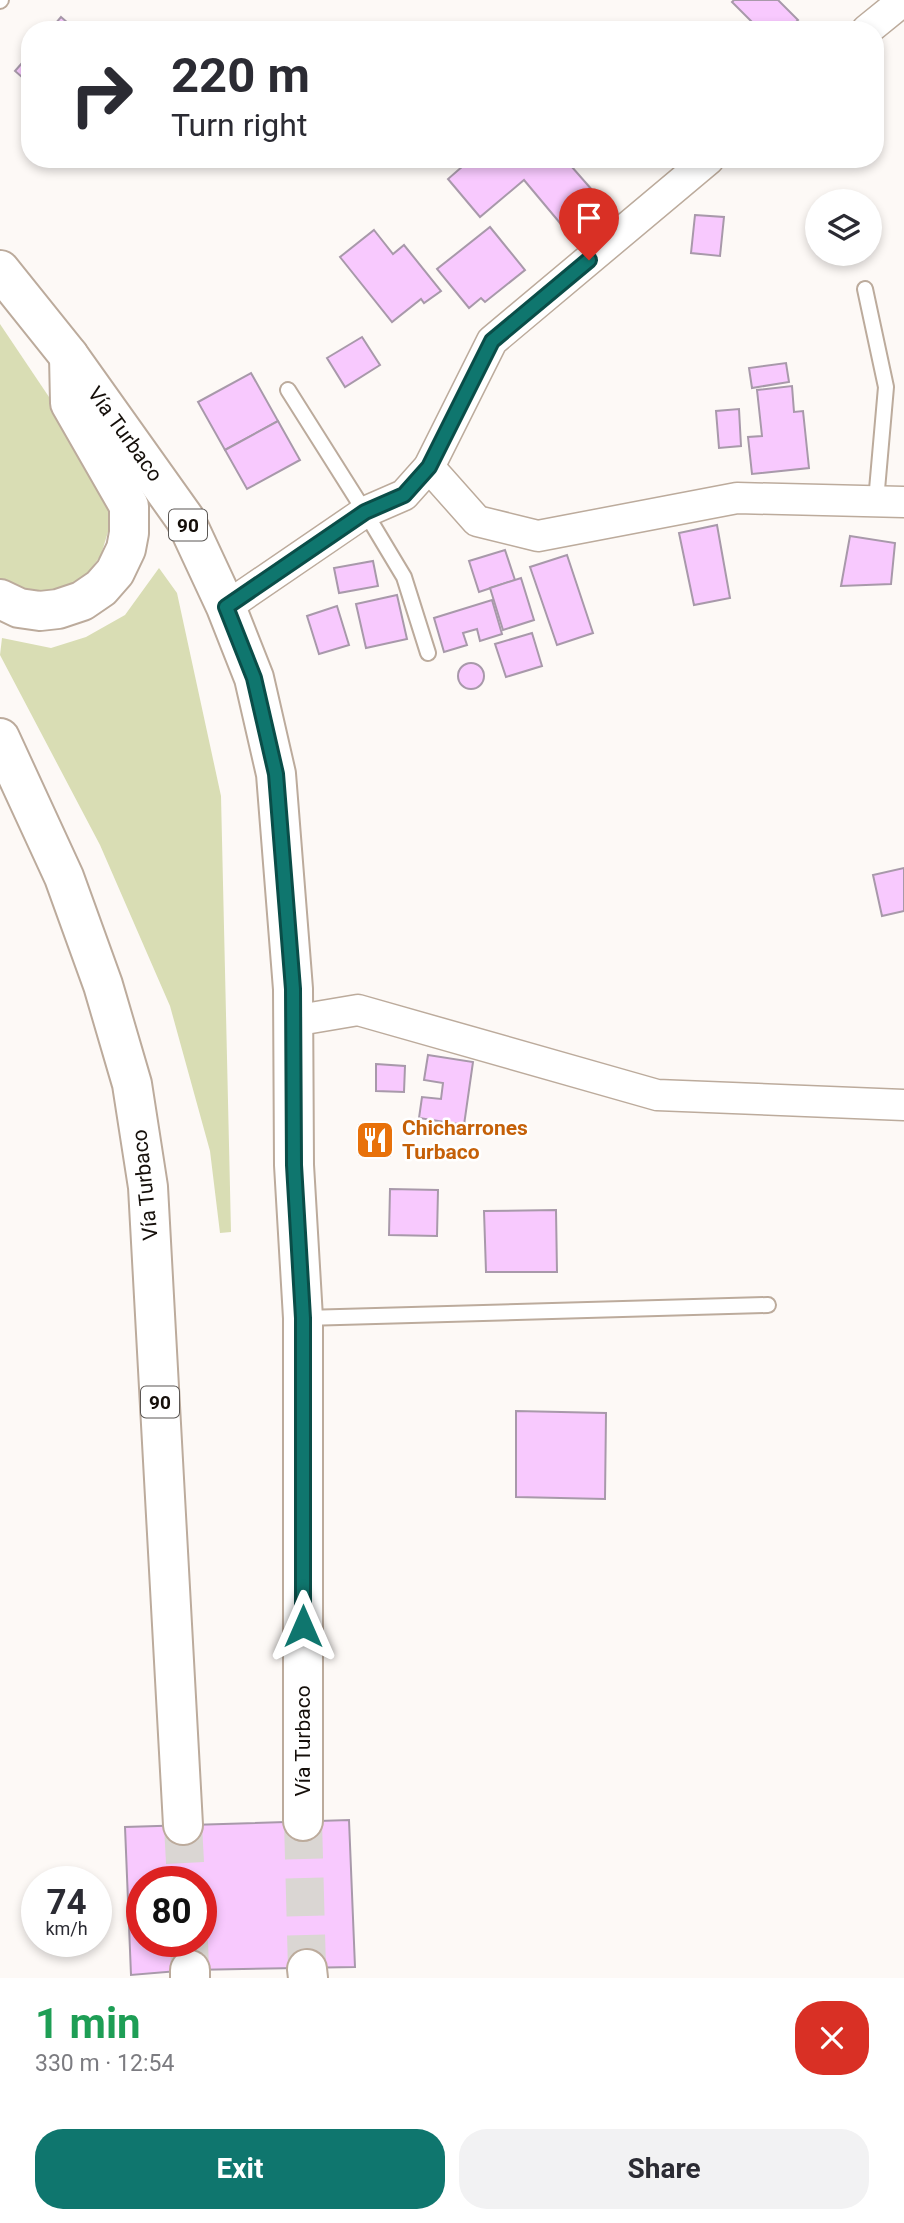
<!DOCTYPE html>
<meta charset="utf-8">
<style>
:root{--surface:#fff;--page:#f2f2f3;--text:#2b2b33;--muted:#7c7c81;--accent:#0f766e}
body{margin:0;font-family:Roboto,sans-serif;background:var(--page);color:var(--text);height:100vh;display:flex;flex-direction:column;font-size:26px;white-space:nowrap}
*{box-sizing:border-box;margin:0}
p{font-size:23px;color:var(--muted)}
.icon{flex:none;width:38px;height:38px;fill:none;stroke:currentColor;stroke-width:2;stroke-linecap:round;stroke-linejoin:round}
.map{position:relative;height:1978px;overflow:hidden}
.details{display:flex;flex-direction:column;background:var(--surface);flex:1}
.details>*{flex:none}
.hud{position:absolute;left:21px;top:21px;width:863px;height:147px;border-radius:28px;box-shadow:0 4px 10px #0003;background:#fff;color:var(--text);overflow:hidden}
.controls{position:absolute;left:805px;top:189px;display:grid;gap:14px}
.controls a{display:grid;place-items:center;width:77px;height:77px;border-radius:50%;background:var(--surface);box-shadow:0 4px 10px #0003;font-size:35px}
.speed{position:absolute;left:21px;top:1866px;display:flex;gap:14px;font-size:35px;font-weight:700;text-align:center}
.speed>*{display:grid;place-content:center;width:91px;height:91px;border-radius:50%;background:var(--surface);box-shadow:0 4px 10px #0003;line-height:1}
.speed small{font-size:18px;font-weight:400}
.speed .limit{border:10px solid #d22;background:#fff;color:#111}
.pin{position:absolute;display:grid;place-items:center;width:60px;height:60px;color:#fff;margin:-72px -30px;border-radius:50% 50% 50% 0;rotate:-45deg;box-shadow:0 0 7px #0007}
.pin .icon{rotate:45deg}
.me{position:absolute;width:77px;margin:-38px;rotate:0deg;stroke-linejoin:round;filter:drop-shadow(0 0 5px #0008)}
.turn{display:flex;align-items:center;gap:24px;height:147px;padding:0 35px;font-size:32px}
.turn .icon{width:91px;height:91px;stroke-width:2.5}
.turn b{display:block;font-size:49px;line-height:60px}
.round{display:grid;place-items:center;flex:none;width:74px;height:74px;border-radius:28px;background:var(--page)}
.summary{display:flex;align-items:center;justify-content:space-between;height:119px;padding:0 35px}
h1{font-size:42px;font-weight:700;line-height:52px;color:#1e9e55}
.button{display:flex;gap:14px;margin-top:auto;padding:14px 35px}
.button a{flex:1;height:80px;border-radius:28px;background:var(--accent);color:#fff;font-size:28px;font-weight:700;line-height:80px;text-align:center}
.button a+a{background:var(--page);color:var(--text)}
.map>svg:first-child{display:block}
</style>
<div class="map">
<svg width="904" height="1978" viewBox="0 0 904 1978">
<rect width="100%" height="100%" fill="#fdf9f6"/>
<g fill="#d9ddb4">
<path d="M0,324L98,470L114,512L101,555L82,581L50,595L6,583L0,578Z"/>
<path d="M159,568L177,593L221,796L231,1232L220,1233L210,1151L170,1006L100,845L0,655L2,638L51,648L86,637L125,615Z"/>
</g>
<g fill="#f8c9fe" stroke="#a899aa" stroke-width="2" fill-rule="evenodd">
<path d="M734,0H778L798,20L788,30H760L732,2Z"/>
<path d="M61,17L76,30H50Z"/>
<path d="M30,54V84L15,71Z"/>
<path d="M460,159H565L600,199L565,229L524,180L480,217L448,179L464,165Z"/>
<path d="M695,215L724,217L720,256L691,253Z"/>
<path d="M490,227L525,270L485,302L481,298L469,308L437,269Z"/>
<path d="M374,230L393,254L404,245L441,291L424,303L421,299L392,322L340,257Z"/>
<path d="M362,337L380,365L345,387L327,358Z"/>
<path d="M786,363L789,382L752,388L749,368Z"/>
<path d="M251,373L278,421L225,450L198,402Z"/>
<path d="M792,386L794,412L803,411L809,468L752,474L748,437L762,436L757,390Z"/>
<path d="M739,409L741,446L719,448L716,411Z"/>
<path d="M278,421L300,460L247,489L225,450Z"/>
<path d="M717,525L730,598L694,605L679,533Z"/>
<path d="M850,536L895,543L891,584L841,586Z"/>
<path d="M505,550L515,580L479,592L469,561Z"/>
<path d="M567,555L593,633L557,645L530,567Z"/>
<path d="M373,561L378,586L339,593L334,568Z"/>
<path d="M521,578L534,620L503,630L490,588Z"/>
<path d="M397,595L407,639L366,648L356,604Z"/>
<path d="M492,600L502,634L480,641L477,629L463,633L467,645L444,652L434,618Z"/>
<path d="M337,606L349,645L319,654L307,616Z"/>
<path d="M532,633L542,666L506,677L495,644Z"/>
<circle cx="471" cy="676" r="13"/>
<path d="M904,868V911L882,916L873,875Z"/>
<path d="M428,1055L473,1062L464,1125L419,1118L422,1097L441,1099L443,1083L424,1080Z"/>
<path d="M376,1064L405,1066L404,1092L376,1091Z"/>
<path d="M359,1125L390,1126V1156L359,1155Z"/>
<path d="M390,1189L438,1190L437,1236L389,1235Z"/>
<path d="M556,1210L557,1272H486L484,1211Z"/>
<path d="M516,1411L606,1413L605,1499L516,1497Z"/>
<path d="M349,1820L355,1967L190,1970L131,1975L125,1827ZM142,1881H201V1941H142Z"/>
</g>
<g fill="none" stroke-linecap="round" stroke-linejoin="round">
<g stroke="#dad6d3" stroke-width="38" stroke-dasharray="38 19" stroke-linecap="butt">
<path d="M303,1821L307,1969"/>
<path d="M183,1825L186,1881"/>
<path d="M189,1941L190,1970"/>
</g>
<defs>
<g id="service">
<path d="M0,1L1,0"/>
<path d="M865,289L886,387L876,501"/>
<path d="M288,390L365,512L404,577L428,653"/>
<path d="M304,1318L768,1305"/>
</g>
<g id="minor">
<path d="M867,30L904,0"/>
<path d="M429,467L477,521L538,536L737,498L904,502"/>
<path d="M226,607L365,512L404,495L429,467L492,341L709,159"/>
<path d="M293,1021L358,1010L657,1095L904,1105"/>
</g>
<g id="trunk">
<path d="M0,270L69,356L185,519L226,607L254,678L276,774L293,989L294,1165L303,1318V1821"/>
<path d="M0,599L19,608L40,611L58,609L82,601L101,588L115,572L126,549L129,533V506L70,403L69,356"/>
<path d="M0,738L64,877L103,985L132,1084L148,1187L183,1825"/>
<path d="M307,1969L308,1978"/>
<path d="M190,1970V1978"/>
</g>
</defs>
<use href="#service" stroke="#bcab9c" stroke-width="18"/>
<use href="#minor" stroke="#bcab9c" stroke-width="33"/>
<use href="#trunk" stroke="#bcab9c" stroke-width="42"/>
<use href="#service" stroke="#fff" stroke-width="14"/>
<use href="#minor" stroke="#fff" stroke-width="30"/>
<use href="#trunk" stroke="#fff" stroke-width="38"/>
</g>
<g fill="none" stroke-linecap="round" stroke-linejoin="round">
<defs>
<path id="route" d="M303,1626V1318L294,1165L293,989L276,774L254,678L226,607L365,512L404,495L429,467L492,341L589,260"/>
</defs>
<use href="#route" stroke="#0a4d48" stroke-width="18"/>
<use href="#route" stroke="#0f766e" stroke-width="12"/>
</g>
<defs>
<symbol id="restaurant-square" viewBox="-11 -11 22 22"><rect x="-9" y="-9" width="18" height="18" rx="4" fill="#e8710a" stroke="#fff"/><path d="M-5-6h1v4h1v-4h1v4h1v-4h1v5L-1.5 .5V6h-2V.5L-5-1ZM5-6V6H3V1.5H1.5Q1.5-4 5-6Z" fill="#fff"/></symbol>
</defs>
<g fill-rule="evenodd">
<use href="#restaurant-square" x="353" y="1118" width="44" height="44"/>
</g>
<g text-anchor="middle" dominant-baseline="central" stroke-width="5" stroke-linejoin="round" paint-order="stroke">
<g fill="#fff" stroke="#5b5754" stroke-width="2">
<rect x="169" y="509.5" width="38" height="31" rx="5"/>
<rect x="141" y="1386.5" width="38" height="31" rx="5"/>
</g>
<g font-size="19" font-weight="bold" fill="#150f0a">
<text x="188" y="525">90</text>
<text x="160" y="1402">90</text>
</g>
<g font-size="21" fill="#150f0a" stroke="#fff">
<text transform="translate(125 434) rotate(54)">Vía Turbaco</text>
<text transform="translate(145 1185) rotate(-96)">Vía Turbaco</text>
<text transform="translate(303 1741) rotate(-90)">Vía Turbaco</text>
</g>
<g font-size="21" font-weight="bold" fill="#c56008" stroke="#fff" text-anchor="start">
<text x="402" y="1128">Chicharrones<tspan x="402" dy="24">Turbaco</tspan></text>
</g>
</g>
</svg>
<div class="controls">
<a><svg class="icon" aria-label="layers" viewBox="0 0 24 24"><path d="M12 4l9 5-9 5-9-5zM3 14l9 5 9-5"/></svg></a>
</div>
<div class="speed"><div>74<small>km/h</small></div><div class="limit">80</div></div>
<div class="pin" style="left:589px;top:260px;background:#d93025"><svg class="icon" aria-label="arrive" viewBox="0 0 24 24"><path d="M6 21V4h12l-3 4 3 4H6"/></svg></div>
<svg class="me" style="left:303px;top:1626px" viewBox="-20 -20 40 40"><path d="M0-17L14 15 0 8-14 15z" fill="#0f766e" stroke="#fff" stroke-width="4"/></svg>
<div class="hud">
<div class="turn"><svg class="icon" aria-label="right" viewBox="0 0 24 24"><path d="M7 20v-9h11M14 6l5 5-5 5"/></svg><div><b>220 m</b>Turn right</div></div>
</div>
</div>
<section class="details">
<div class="summary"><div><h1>1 min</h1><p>330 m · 12:54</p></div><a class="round" style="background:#d93025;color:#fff"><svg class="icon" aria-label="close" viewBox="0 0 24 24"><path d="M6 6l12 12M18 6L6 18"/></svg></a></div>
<div class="button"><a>Exit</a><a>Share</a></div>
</section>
